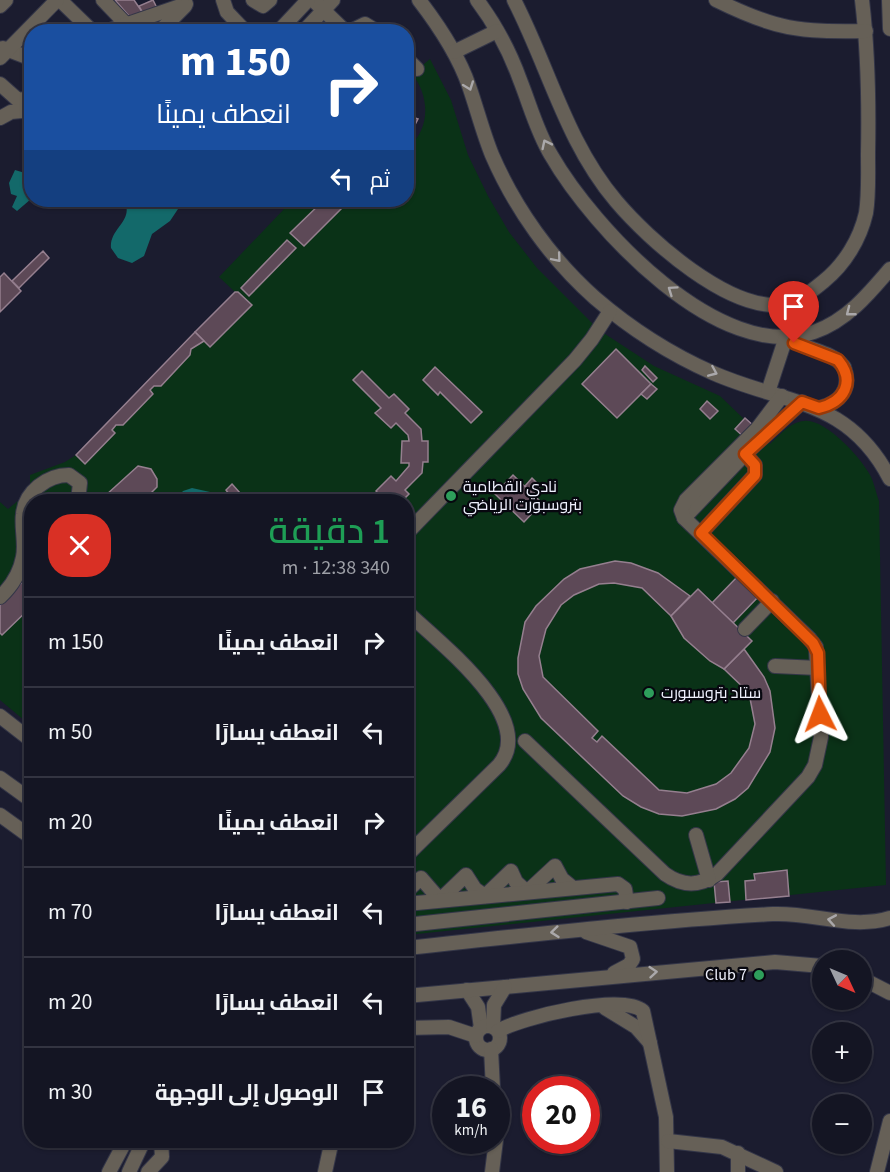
<!DOCTYPE html>
<html lang="ar">
<meta charset="utf-8">
<style>
:root{--surface:#141523;--page:#1d1e2b;--text:#f1f3f6;--muted:#9d9fa6;--line:#333441}
body{margin:0;font-family:"Source Sans 3",Cairo,sans-serif;background:var(--page);color:var(--text);direction:rtl;height:100vh;display:flex;flex-direction:column;font-size:22px;white-space:nowrap}
*{box-sizing:border-box;margin:0}
p{font-size:20px;color:var(--muted)}
.icon{flex:none;width:33px;height:33px;fill:none;stroke:currentColor;stroke-width:2;stroke-linecap:round;stroke-linejoin:round}
.map{position:relative;flex:1;overflow:hidden;direction:ltr}
.panel{position:absolute;left:24px;top:494px;width:390px;height:654px;display:flex;flex-direction:column;background:var(--surface);border-radius:24px;box-shadow:0 2px 4px #0004,0 0 0 2px var(--line);direction:rtl}
.panel>*{flex:none}
.banner{position:absolute;left:24px;top:24px;width:390px;height:183px;border-radius:24px;box-shadow:0 2px 4px #0004,0 0 0 2px var(--line);direction:rtl;background:#1a4fa0;color:#fff;overflow:hidden}
.needle{width:39px;rotate:134deg}
.controls{position:absolute;left:812px;top:950px;display:grid;gap:12px}
.controls a{display:grid;place-items:center;width:60px;height:60px;border-radius:50%;background:var(--surface);box-shadow:0 2px 4px #0004,0 0 0 2px var(--line);font-size:30px}
.speed{position:absolute;left:432px;top:1076px;display:flex;gap:12px;font-size:30px;font-weight:700;text-align:center}
.speed>*{display:grid;place-content:center;width:78px;height:78px;border-radius:50%;background:var(--surface);box-shadow:0 2px 4px #0004,0 0 0 2px var(--line);line-height:1}
.speed small{font-size:15px;font-weight:400}
.speed .limit{border:9px solid #d22;background:#fff;color:#111}
.pin{position:absolute;display:grid;place-items:center;width:51px;height:51px;color:#fff;margin:-62px -26px;border-radius:50% 50% 50% 0;rotate:-45deg;box-shadow:0 0 6px #0007}
.pin .icon{rotate:45deg}
.me{position:absolute;width:66px;margin:-33px;rotate:357deg;stroke-linejoin:round;filter:drop-shadow(0 0 4px #0008)}
.turn{display:flex;align-items:center;gap:21px;height:126px;padding:0 24px;font-size:27px}
.turn .icon{width:78px;height:78px;stroke-width:2.5}
.turn b{display:block;font-size:42px;line-height:51px}
.then{display:flex;align-items:center;height:57px;padding:0 24px;background:#0003;gap:12px;font-size:22px}
.round{display:grid;place-items:center;flex:none;width:63px;height:63px;border-radius:24px;background:var(--page)}
.overview{display:flex;align-items:center;justify-content:space-between;height:102px;padding:0 24px}
h1{font-size:36px;font-weight:600;line-height:45px;color:#1e9e55}
ul{padding:0;list-style:none}
li{display:flex;align-items:center;gap:18px;height:90px;padding:0 24px;border-top:2px solid var(--line)}
li div{flex:1}
li b{display:block;font-size:22px}
li em{font-style:normal}
.map>svg:first-child{display:block}
</style>
<div class="map">
<svg width="890" height="1172" viewBox="0 0 890 1172">
<rect width="100%" height="100%" fill="#1b1c2f"/>
<path fill="#0a3217" d="M430,59L451,100L468,155L488,196L509,232L537,268L599,330L654,366L720,396L770,444C780,435 790,422 804,421C825,418 861,458 870,475C874,482 876,493 879,501L886,885L407,935L406,501H32L31,726L0,700V502L8,509L30,491V475L65,462L76,455L235,292L219,277L286,207L289,200H406L407,148C431,130 430,96 412,74Z"/>
<g fill="#13696a">
<path d="M15,170L25,173V184L32,191L31,199L17,211L12,207L17,196L11,194L9,183Z"/>
<path d="M124,200H191L182,203L170,221L152,234L144,256L132,263L118,258L111,248C109,228 135,221 124,200Z"/>
<path d="M192,488L210,492L218,501H174L183,491Z"/>
</g>
<g fill="#5d4957" stroke="#957f8f" stroke-width="1.5">
<path d="M115,0H134L143,13L129,16Z"/>
<path d="M153,0L157,8L143,13L139,6Z"/>
<path d="M406,84L414,98L415,118L418,119L406,142Z"/>
<path d="M324,200H331L341,209L304,246L290,233Z"/>
<path d="M287,240L296,248L249,296L241,288Z"/>
<path d="M43,251L49,258L19,288L12,281Z"/>
<path d="M4,273L21,291L0,312V277Z"/>
<path d="M235,292H238L252,305L210,347L195,332Z"/>
<path d="M195,332L204,341L191,349L190,355L161,386H154L150,390L153,394L123,425H116L112,430L115,433L85,464L76,455Z"/>
<path d="M616,349L651,384L617,418L582,384Z"/>
<path d="M645,366L657,378L653,382L642,370Z"/>
<path d="M435,367L482,412L471,423L440,392L438,395L423,380Z"/>
<path d="M362,371L389,398L394,394L409,409L405,413L421,429L422,441H428V462H423L422,473L405,490L409,494L402,501H373L379,494L376,491L391,476L396,481L409,466V463H401L402,441H409L408,435L396,423L391,428L375,413L381,408L353,380Z"/>
<path d="M651,384L657,389L647,399L641,394Z"/>
<path d="M707,401L718,411L710,419L700,409Z"/>
<path d="M745,418L755,427L745,438L735,429Z"/>
<path d="M138,466L151,469L157,479V487L143,501H106V495Z"/>
<path d="M513,475L540,501L538,503L540,505L524,522L495,494Z"/>
<path d="M532,478L540,486L533,494L525,486Z"/>
<path d="M232,484L241,494L242,501H234L226,490Z"/>
<path d="M615,561L631,563L658,573L690,596L671,616L642,588L614,583L599,584L574,595L561,605L546,629L539,656L543,677L598,731L592,738L597,742L602,736L659,790L687,793L716,784L731,773L749,748L755,724L749,693L724,669L744,649L764,677L770,691L775,728L770,752L748,788L735,799L716,809L682,816L659,814L641,807L623,796L541,718L523,689L518,674V658L525,622L536,606L564,579L580,569Z"/>
<path d="M32,572V606L2,635L0,633V605Z"/>
<path d="M738,576L759,596L733,623L712,603Z"/>
<path d="M698,589L752,641L724,669L710,661L684,638L671,616Z"/>
<path d="M787,870L789,896L746,900L745,881L755,880L754,874Z"/>
<path d="M728,881L730,902L716,903L714,882Z"/>
</g>
<g fill="none" stroke-linecap="round" stroke-linejoin="round">
<defs>
<g id="minor">
<path d="M60,0L93,32"/>
<path d="M103,0L126,24"/>
<path d="M223,0L227,12L246,32"/>
<path d="M253,0L263,6L270,0"/>
<path d="M313,0L346,32"/>
<path d="M419,0C439,26 458,54 469,86C477,109 483,133 492,155C515,208 551,259 595,298C631,329 670,354 713,373C786,405 848,398 890,479"/>
<path d="M477,0C495,24 510,52 520,80C530,105 537,132 551,155C593,228 720,365 814,332C846,321 868,295 890,269"/>
<path d="M514,0C549,68 566,142 616,201C648,239 731,314 785,304C800,301 813,290 824,281C845,264 860,239 866,213C869,194 868,173 868,154C869,103 868,51 862,0"/>
<path d="M716,0C777,30 798,32 866,31"/>
<path d="M889,0L890,29"/>
<path d="M0,6L6,0"/>
<path d="M104,32L186,4"/>
<path d="M159,32L185,6"/>
<path d="M278,32L308,0"/>
<path d="M303,32L333,0"/>
<path d="M349,32L365,24L378,32"/>
<path d="M3,48L32,59"/>
<path d="M454,52L497,31"/>
<path d="M0,58L57,0"/>
<path d="M406,58L417,69"/>
<path d="M0,84L18,100L32,98"/>
<path d="M0,118L11,112L32,110"/>
<path d="M768,392L786,337C806,351 831,350 844,367C852,389 840,403 819,408"/>
<path d="M684,518L745,454L802,402"/>
<path d="M701,533L755,475V465L745,454"/>
<path d="M406,534L575,360L592,339L610,311"/>
<path d="M0,597C12,586 20,573 23,557C26,543 21,528 23,514C25,492 47,475 69,475L80,483L78,501"/>
<path d="M406,611C437,641 539,718 499,765L406,856"/>
<path d="M745,629L772,601"/>
<path d="M775,666L818,668"/>
<path d="M0,716L32,741"/>
<path d="M525,741L665,874C682,886 699,887 717,874L808,777L815,765L821,737L816,647L809,638L684,518L681,510L686,500L757,429L782,396"/>
<path d="M0,778L32,801"/>
<path d="M0,815L32,838"/>
<path d="M696,835L709,880"/>
<path d="M406,892L421,878L440,900L466,875L475,889L485,896L511,871L516,882L527,892L555,866L562,879L573,888"/>
<path d="M406,904L618,884L625,889L627,902"/>
<path d="M406,925L658,898"/>
<path d="M586,932L630,947L633,959L629,965L614,973"/>
<path d="M406,948C528,935 651,921 773,914C813,912 851,930 890,918"/>
<path d="M861,978L890,993"/>
<path d="M467,990L478,1007L481,1028"/>
<path d="M406,996L775,962L822,966"/>
<path d="M605,1008L636,1027L650,1043"/>
<circle cx="488" cy="1038" r="12"/>
<path d="M493,1027L494,1005L505,987"/>
<path d="M406,1028L449,1027L476,1036"/>
<path d="M498,1031C522,1017 622,993 643,1011L666,1117L667,1172"/>
<path d="M491,1049L493,1089"/>
<path d="M668,1141L722,1147L776,1172"/>
<path d="M109,1172L126,1140"/>
<path d="M129,1172L144,1140"/>
<path d="M148,1172L162,1157L161,1140"/>
<path d="M325,1172L332,1140"/>
<path d="M492,1172L496,1140"/>
<path d="M738,1172V1153"/>
<path d="M877,1172L890,1121"/>
</g>
</defs>
<use href="#minor" stroke="#343648" stroke-width="16"/>
<use href="#minor" stroke="#666057" stroke-width="14"/>
</g>
<defs><path id="oneway-chevron" d="M-2-3.5L2.5 0L-2 3.5" fill="none" stroke-width="1.6" stroke-linecap="round" stroke-linejoin="round" transform="scale(1.5)"/></defs>
<g stroke="#aaa8aa">
<use href="#oneway-chevron" transform="translate(469 86) rotate(70)"/>
<use href="#oneway-chevron" transform="translate(546 144) rotate(-116)"/>
<use href="#oneway-chevron" transform="translate(557 258) rotate(50)"/>
<use href="#oneway-chevron" transform="translate(672 290) rotate(-145)"/>
<use href="#oneway-chevron" transform="translate(850 312) rotate(142)"/>
<use href="#oneway-chevron" transform="translate(713 372) rotate(23)"/>
<use href="#oneway-chevron" transform="translate(832 920) rotate(-170)"/>
<use href="#oneway-chevron" transform="translate(555 932) rotate(174)"/>
<use href="#oneway-chevron" transform="translate(653 972) rotate(-5)"/>
</g>
<g fill="none" stroke-linecap="round" stroke-linejoin="round">
<defs>
<path id="route" d="M794,343L838,360C856,382 844,402 819,408L802,402L745,454L755,465V475L701,533L813,643L818,653L820,714"/>
</defs>
<use href="#route" stroke="#983908" stroke-width="15"/>
<use href="#route" stroke="#ea580c" stroke-width="10"/>
</g>
<g fill="#2e9e5b" stroke="#07070f" stroke-width="2">
<circle cx="451" cy="496" r="6"/>
<circle cx="649" cy="693" r="6"/>
<circle cx="759" cy="975" r="6"/>
</g>
<g text-anchor="middle" dominant-baseline="central" stroke-width="4.5" stroke-linejoin="round" paint-order="stroke">
<g font-size="16" fill="#eff1fe" stroke="#07070f" text-anchor="start">
<text x="463" y="487">نادي القطامية<tspan x="463" dy="18">بتروسبورت الرياضي</tspan></text>
<text x="661" y="693">ستاد بتروسبورت</text>
<text x="747" y="975" text-anchor="end">Club 7</text>
</g>
</g>
</svg>
<div class="controls">
<a><svg class="needle" viewBox="-14 -14 28 28"><path d="M0-13l5 13h-10z" fill="#e53935"/><path d="M0 13l5-13h-10z" fill="#9d9fa6"/></svg></a>
<a>+</a>
<a>−</a>
</div>
<div class="speed"><div>16<small>km/h</small></div><div class="limit">20</div></div>
<div class="pin" style="left:794px;top:343px;background:#d93025"><svg class="icon" aria-label="arrive" viewBox="0 0 24 24"><path d="M6 21V4h12l-3 4 3 4H6"/></svg></div>
<svg class="me" style="left:820px;top:714px" viewBox="-20 -20 40 40"><path d="M0-17L14 15 0 8-14 15z" fill="#ea580c" stroke="#fff" stroke-width="4"/></svg>
<div class="banner">
<div class="turn"><svg class="icon" aria-label="right" viewBox="0 0 24 24"><path d="M7 20v-9h11M14 6l5 5-5 5"/></svg><div><b>150 m</b>انعطف يمينًا</div></div>
<div class="then">ثم<svg class="icon" aria-label="left" viewBox="0 0 24 24"><path d="M17 20v-9H6M10 6l-5 5 5 5"/></svg></div>
</div>
<section class="panel">
<div class="overview"><div><h1>1 دقيقة</h1><p>340 m · 12:38</p></div><a class="round" style="background:#d93025;color:#fff"><svg class="icon" aria-label="close" viewBox="0 0 24 24"><path d="M6 6l12 12M18 6L6 18"/></svg></a></div>
<ul>
<li><svg class="icon" aria-label="right" viewBox="0 0 24 24"><path d="M7 20v-9h11M14 6l5 5-5 5"/></svg><div><b>انعطف يمينًا</b></div><em>150 m</em></li>
<li><svg class="icon" aria-label="left" viewBox="0 0 24 24"><path d="M17 20v-9H6M10 6l-5 5 5 5"/></svg><div><b>انعطف يسارًا</b></div><em>50 m</em></li>
<li><svg class="icon" aria-label="right" viewBox="0 0 24 24"><path d="M7 20v-9h11M14 6l5 5-5 5"/></svg><div><b>انعطف يمينًا</b></div><em>20 m</em></li>
<li><svg class="icon" aria-label="left" viewBox="0 0 24 24"><path d="M17 20v-9H6M10 6l-5 5 5 5"/></svg><div><b>انعطف يسارًا</b></div><em>70 m</em></li>
<li><svg class="icon" aria-label="left" viewBox="0 0 24 24"><path d="M17 20v-9H6M10 6l-5 5 5 5"/></svg><div><b>انعطف يسارًا</b></div><em>20 m</em></li>
<li><svg class="icon" aria-label="arrive" viewBox="0 0 24 24"><path d="M6 21V4h12l-3 4 3 4H6"/></svg><div><b>الوصول إلى الوجهة</b></div><em>30 m</em></li>
</ul>
</section>
</div>
